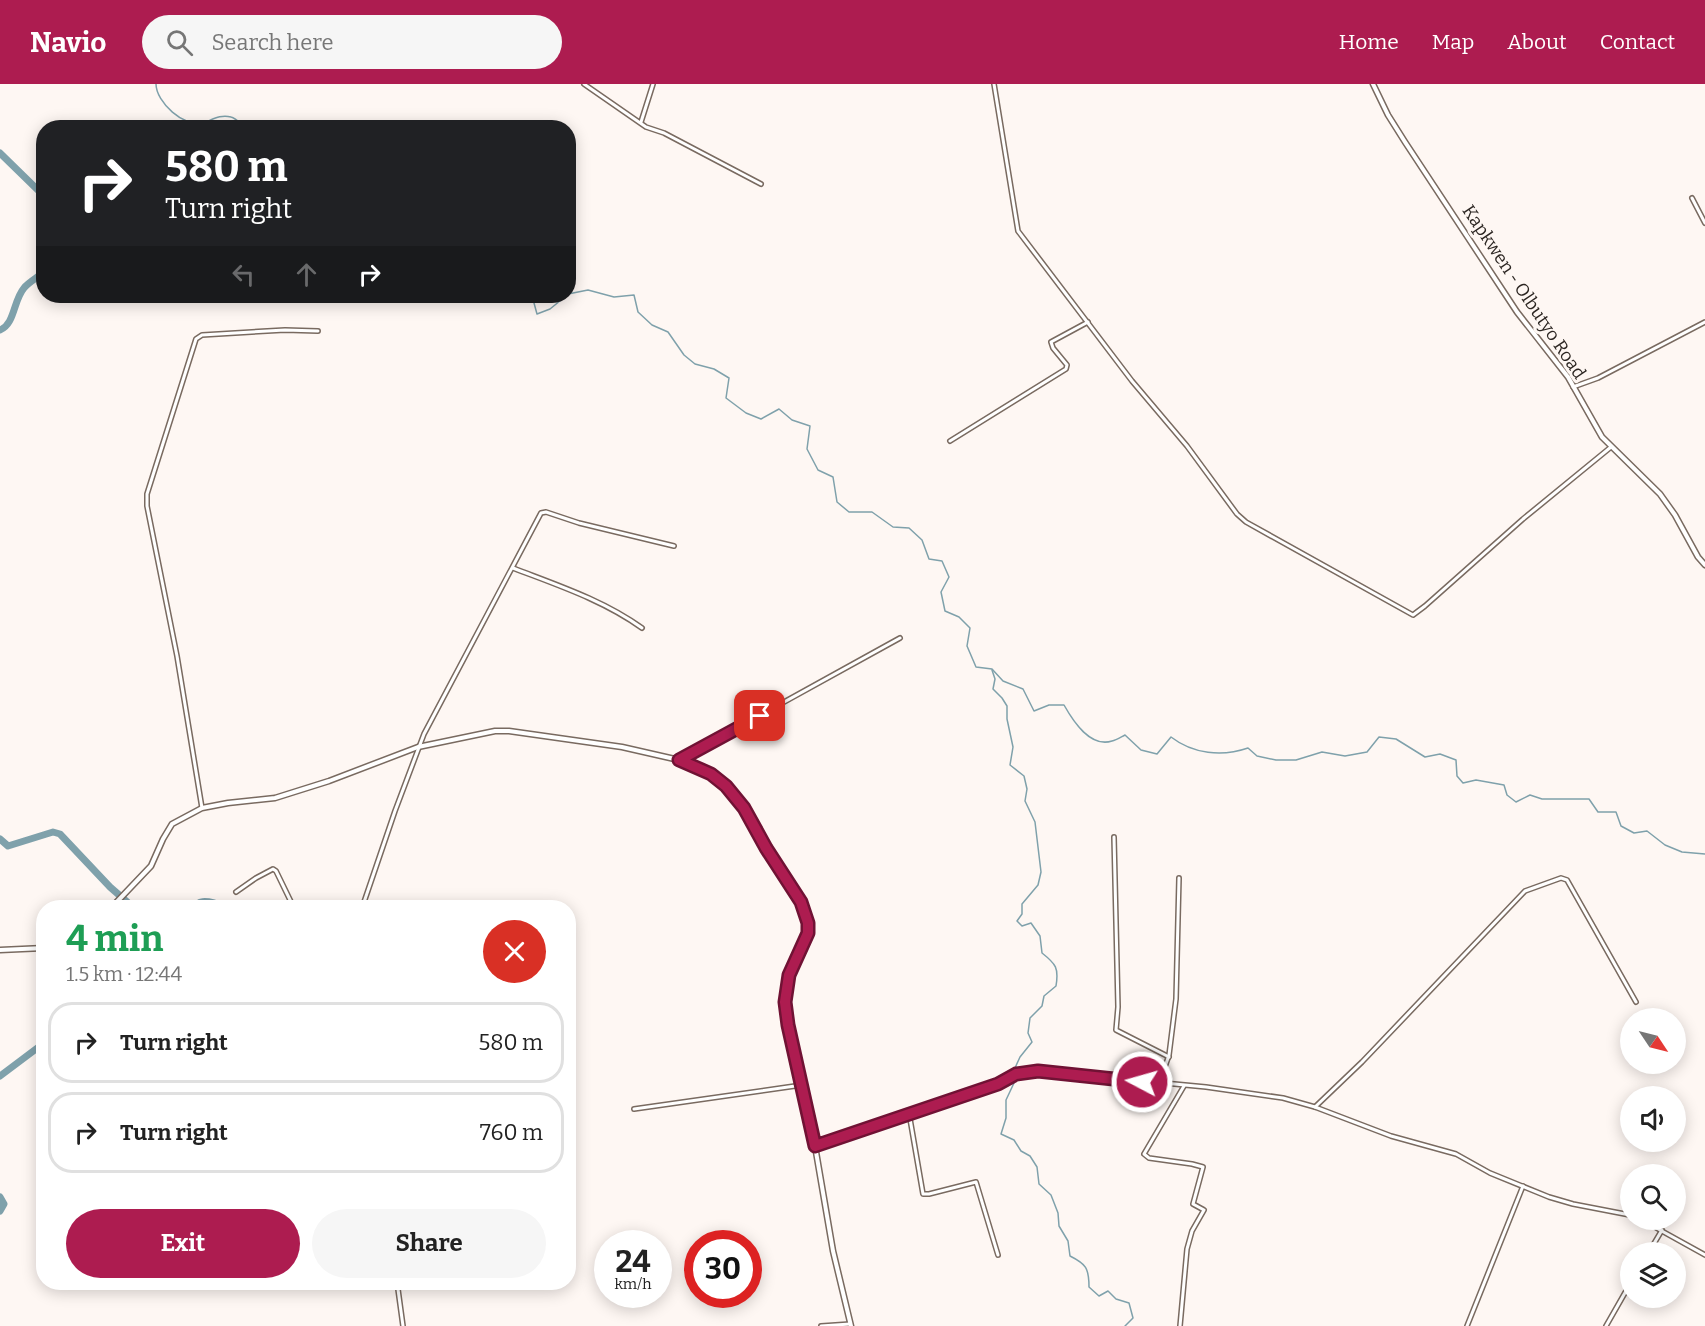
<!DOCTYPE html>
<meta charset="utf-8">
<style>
:root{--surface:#fff;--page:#f6f6f6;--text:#222;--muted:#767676;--line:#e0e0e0;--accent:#ad1c50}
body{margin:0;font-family:Bitter,serif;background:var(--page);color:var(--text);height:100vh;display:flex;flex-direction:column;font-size:22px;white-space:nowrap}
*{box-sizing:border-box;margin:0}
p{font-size:20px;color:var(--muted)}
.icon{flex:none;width:33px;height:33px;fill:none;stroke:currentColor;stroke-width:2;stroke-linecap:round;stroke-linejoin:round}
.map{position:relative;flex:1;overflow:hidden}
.panel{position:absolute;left:36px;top:816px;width:540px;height:390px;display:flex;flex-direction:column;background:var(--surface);border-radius:24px;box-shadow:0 3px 15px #0003}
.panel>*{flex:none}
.guide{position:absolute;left:36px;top:36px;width:540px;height:183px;border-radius:24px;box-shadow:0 3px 15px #0003;background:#202124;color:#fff;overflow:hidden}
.needle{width:39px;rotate:125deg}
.fabs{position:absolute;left:1620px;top:924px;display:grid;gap:12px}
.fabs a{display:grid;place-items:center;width:66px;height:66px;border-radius:50%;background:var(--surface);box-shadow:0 3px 15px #0003;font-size:30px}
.speed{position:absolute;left:594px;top:1146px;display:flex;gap:12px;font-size:30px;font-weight:700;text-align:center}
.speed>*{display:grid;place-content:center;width:78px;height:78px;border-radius:50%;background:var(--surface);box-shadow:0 3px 15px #0003;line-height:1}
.speed small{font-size:15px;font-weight:400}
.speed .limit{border:9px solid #d22;background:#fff;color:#111}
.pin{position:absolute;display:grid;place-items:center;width:51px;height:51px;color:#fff;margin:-26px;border-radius:12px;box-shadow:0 3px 9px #0006}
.me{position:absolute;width:66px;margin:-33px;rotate:276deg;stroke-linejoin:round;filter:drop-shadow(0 0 4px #0008)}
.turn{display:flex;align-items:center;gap:21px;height:126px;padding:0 30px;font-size:27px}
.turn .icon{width:78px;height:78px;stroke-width:2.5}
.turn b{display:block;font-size:42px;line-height:51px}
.lanes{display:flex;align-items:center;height:57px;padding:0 30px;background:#0003;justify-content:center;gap:30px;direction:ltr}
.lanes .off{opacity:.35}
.round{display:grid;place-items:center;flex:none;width:63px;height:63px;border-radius:32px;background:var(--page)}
.head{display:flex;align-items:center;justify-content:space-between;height:102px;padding:0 30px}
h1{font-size:36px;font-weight:700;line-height:45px;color:#1e9e55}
.button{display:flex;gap:12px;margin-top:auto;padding:12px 30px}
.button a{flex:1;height:69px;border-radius:36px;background:var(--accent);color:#fff;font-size:24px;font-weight:700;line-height:69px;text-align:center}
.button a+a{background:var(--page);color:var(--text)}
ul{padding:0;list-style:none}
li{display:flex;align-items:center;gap:18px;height:81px;margin:0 12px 9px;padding:0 18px;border:3px solid var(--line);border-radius:24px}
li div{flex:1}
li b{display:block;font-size:22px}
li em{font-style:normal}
header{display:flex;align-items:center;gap:36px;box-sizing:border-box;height:84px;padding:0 30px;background:var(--accent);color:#fff}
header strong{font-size:28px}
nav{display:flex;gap:33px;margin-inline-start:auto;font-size:21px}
.search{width:420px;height:54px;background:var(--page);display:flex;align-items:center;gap:15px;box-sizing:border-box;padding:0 21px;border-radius:33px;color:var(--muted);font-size:22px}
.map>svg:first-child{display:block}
</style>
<header>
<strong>Navio</strong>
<div class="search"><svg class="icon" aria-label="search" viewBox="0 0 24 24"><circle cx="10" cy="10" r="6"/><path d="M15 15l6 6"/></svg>Search here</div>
<nav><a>Home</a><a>Map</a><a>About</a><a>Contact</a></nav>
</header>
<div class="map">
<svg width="1705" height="1242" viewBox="0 0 1705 1242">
<rect width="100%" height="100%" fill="#fef7f3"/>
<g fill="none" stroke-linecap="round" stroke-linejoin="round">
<g stroke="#7fa1ab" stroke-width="1.5">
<path d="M156,0C156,18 184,44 203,39C212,36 220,30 231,33C236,34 242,41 246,44"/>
<path d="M568,210L588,206L614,213L634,211L638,228L652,241L668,248L684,271L695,280L714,285L729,294L726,314L746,329L761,335L779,325L792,336L810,342L807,365L818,386L833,393L837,418L849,428H872L893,443L909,444L922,456L929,475L942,477L949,493L941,508L945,527L959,533L970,544L967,562L976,583L992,585L1003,597L1023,605L1034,627L1049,621H1064C1073,637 1090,664 1112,657C1116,656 1121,653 1125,651L1141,666L1157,670L1171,653C1193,670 1222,673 1248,664L1257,672L1276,676H1296L1322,668L1345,672L1367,668L1379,653L1396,655L1425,673L1440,670L1456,676L1457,692L1463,699L1476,696L1504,701L1507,711L1516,718L1530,711L1542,715H1589L1598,728H1616L1621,742L1634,749L1647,747L1665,761L1682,768L1705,770"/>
<path d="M541,212L534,219L537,230L550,225L566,212"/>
<path d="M992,586L995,595L993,605L1002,614L1007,622V635L1013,663L1010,681L1024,692L1027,705L1025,717L1035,738L1041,788L1038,801L1022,820V830L1017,837L1022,842L1031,839L1040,852L1042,869C1056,880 1059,884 1056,902L1044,912L1042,922L1030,934L1028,949L1032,958L1020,973L1015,984L1014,999L1006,1016V1034L1001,1050L1014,1056L1021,1067L1030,1072L1037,1083L1039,1100L1051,1111L1058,1129L1059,1142L1068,1157L1070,1172C1086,1180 1089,1184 1089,1203L1099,1212L1108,1207L1116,1215L1129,1219L1133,1234L1125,1242"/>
</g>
<g stroke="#7fa1ab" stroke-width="7">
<path d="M0,69L44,112"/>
<path d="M0,246C15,240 13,217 24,204C29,198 37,194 44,188"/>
<path d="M0,755L8,762L53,748L60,750L110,803L134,824"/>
<path d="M193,824C199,816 206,817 214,819L217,824"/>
<path d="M0,992L44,959"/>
<path d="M0,1113L4,1120L0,1127"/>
</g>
<defs>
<g id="minor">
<path d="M584,0L646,43L664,49L761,100"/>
<path d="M994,0L1018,147L1132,297L1187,362L1237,430L1246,438L1413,531L1425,522L1523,435L1611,363"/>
<path d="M641,38L653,0"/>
<path d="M1692,114L1705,139"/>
<path d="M1573,303L1598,294L1705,238"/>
<path d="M950,357L1066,285L1067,281L1053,264L1051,258L1088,238"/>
<path d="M513,484C557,501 603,516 642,544"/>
<path d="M679,676L900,554"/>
<path d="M202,724L177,572L147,422V410L196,255L202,251L285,246L318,247"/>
<path d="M1114,753L1118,923L1116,946L1169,973"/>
<path d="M236,808L256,794L273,785L276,787L294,824"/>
<path d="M362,824L395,727L424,650L541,429L546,428L579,439L674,462"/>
<path d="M1159,1000L1169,971L1176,915L1179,794"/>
<path d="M1315,1023L1362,978L1525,807L1561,794L1567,796L1636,918"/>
<path d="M634,1025L802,1001"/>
<path d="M909,1029L923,1110H929L976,1098L998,1171"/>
<path d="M815,1062L997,1000L1016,990L1038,987L1206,1003L1283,1014L1315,1023L1391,1052L1456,1070L1490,1089L1549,1113L1573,1120L1630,1131"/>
<path d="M1642,1136L1705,1171"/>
<path d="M1649,1168L1662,1146"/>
<path d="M397,1198L403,1242"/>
<path d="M821,1242L850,1240"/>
<path d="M1180,1242L1187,1165L1192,1147L1204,1126L1193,1120L1203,1083L1192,1080L1149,1074L1144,1070L1184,1002"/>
<path d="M1467,1242L1523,1102"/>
<path d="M1606,1242L1630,1200"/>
</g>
<g id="tertiary">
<path d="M1373,0L1388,31L1405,58L1517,228L1568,293L1602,353L1660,410L1675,431L1698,473L1705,481"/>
<path d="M111,824L151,782L163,755L172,740L202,724L228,719L275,714L329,697L418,663L495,647H509L622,663L679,676L711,690L726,702L744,724L777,783L792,802L801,818L808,839V849L786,902L787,932L815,1062L833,1167L851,1242"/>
<path d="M0,866L44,864"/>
</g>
</defs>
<use href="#minor" stroke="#796a60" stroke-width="6"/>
<use href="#tertiary" stroke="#796a60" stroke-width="7"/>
<use href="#minor" stroke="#fff" stroke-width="3"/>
<use href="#tertiary" stroke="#fff" stroke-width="4"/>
</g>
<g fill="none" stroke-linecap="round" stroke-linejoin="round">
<defs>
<path id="route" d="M760,632L679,676L711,690L726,702L744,724L766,764L801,818L808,839V849L789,891L785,918L788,941L815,1062L998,1000L1016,990L1038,987L1142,998"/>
</defs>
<use href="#route" stroke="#701234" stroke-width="15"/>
<use href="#route" stroke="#ad1c50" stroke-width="10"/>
</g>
<g text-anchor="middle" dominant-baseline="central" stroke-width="6" stroke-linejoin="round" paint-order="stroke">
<g font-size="18" fill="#2c2622" stroke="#fef7f3">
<text transform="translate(1524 208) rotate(56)">Kapkwen - Olbutyo Road</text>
</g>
</g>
</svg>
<div class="fabs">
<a><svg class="needle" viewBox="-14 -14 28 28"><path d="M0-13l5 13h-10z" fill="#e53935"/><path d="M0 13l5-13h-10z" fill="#767676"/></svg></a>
<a><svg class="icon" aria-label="sound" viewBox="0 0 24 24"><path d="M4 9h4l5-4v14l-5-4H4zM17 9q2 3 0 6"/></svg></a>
<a><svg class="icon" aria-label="search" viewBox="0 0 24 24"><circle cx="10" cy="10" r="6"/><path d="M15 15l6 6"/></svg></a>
<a><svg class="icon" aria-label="layers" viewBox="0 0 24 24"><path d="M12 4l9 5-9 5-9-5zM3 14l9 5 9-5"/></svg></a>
</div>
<div class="speed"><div>24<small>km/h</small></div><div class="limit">30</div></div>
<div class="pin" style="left:760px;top:632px;background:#d93025"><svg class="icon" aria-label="arrive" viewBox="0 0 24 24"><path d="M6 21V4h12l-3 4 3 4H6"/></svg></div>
<svg class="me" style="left:1142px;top:998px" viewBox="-20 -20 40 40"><circle r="17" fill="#ad1c50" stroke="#fff" stroke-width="3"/><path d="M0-11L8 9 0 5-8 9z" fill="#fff"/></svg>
<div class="guide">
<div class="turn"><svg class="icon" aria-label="right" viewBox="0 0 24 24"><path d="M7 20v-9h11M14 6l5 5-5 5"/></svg><div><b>580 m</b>Turn right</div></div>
<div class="lanes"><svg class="icon off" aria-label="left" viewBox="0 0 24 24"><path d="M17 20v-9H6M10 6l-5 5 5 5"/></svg><svg class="icon off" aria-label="ahead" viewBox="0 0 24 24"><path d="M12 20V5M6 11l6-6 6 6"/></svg><svg class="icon" aria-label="right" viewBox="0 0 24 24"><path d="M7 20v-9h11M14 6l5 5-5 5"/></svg></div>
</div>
<section class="panel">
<div class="head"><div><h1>4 min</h1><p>1.5 km · 12:44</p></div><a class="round" style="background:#d93025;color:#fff"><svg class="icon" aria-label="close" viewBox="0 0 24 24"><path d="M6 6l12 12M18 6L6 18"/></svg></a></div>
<ul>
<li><svg class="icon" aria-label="right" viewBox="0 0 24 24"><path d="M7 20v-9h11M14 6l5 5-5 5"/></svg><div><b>Turn right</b></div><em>580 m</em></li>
<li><svg class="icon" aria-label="right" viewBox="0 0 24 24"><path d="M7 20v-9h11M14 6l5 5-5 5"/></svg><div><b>Turn right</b></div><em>760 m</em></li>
</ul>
<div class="button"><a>Exit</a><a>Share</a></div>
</section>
</div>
